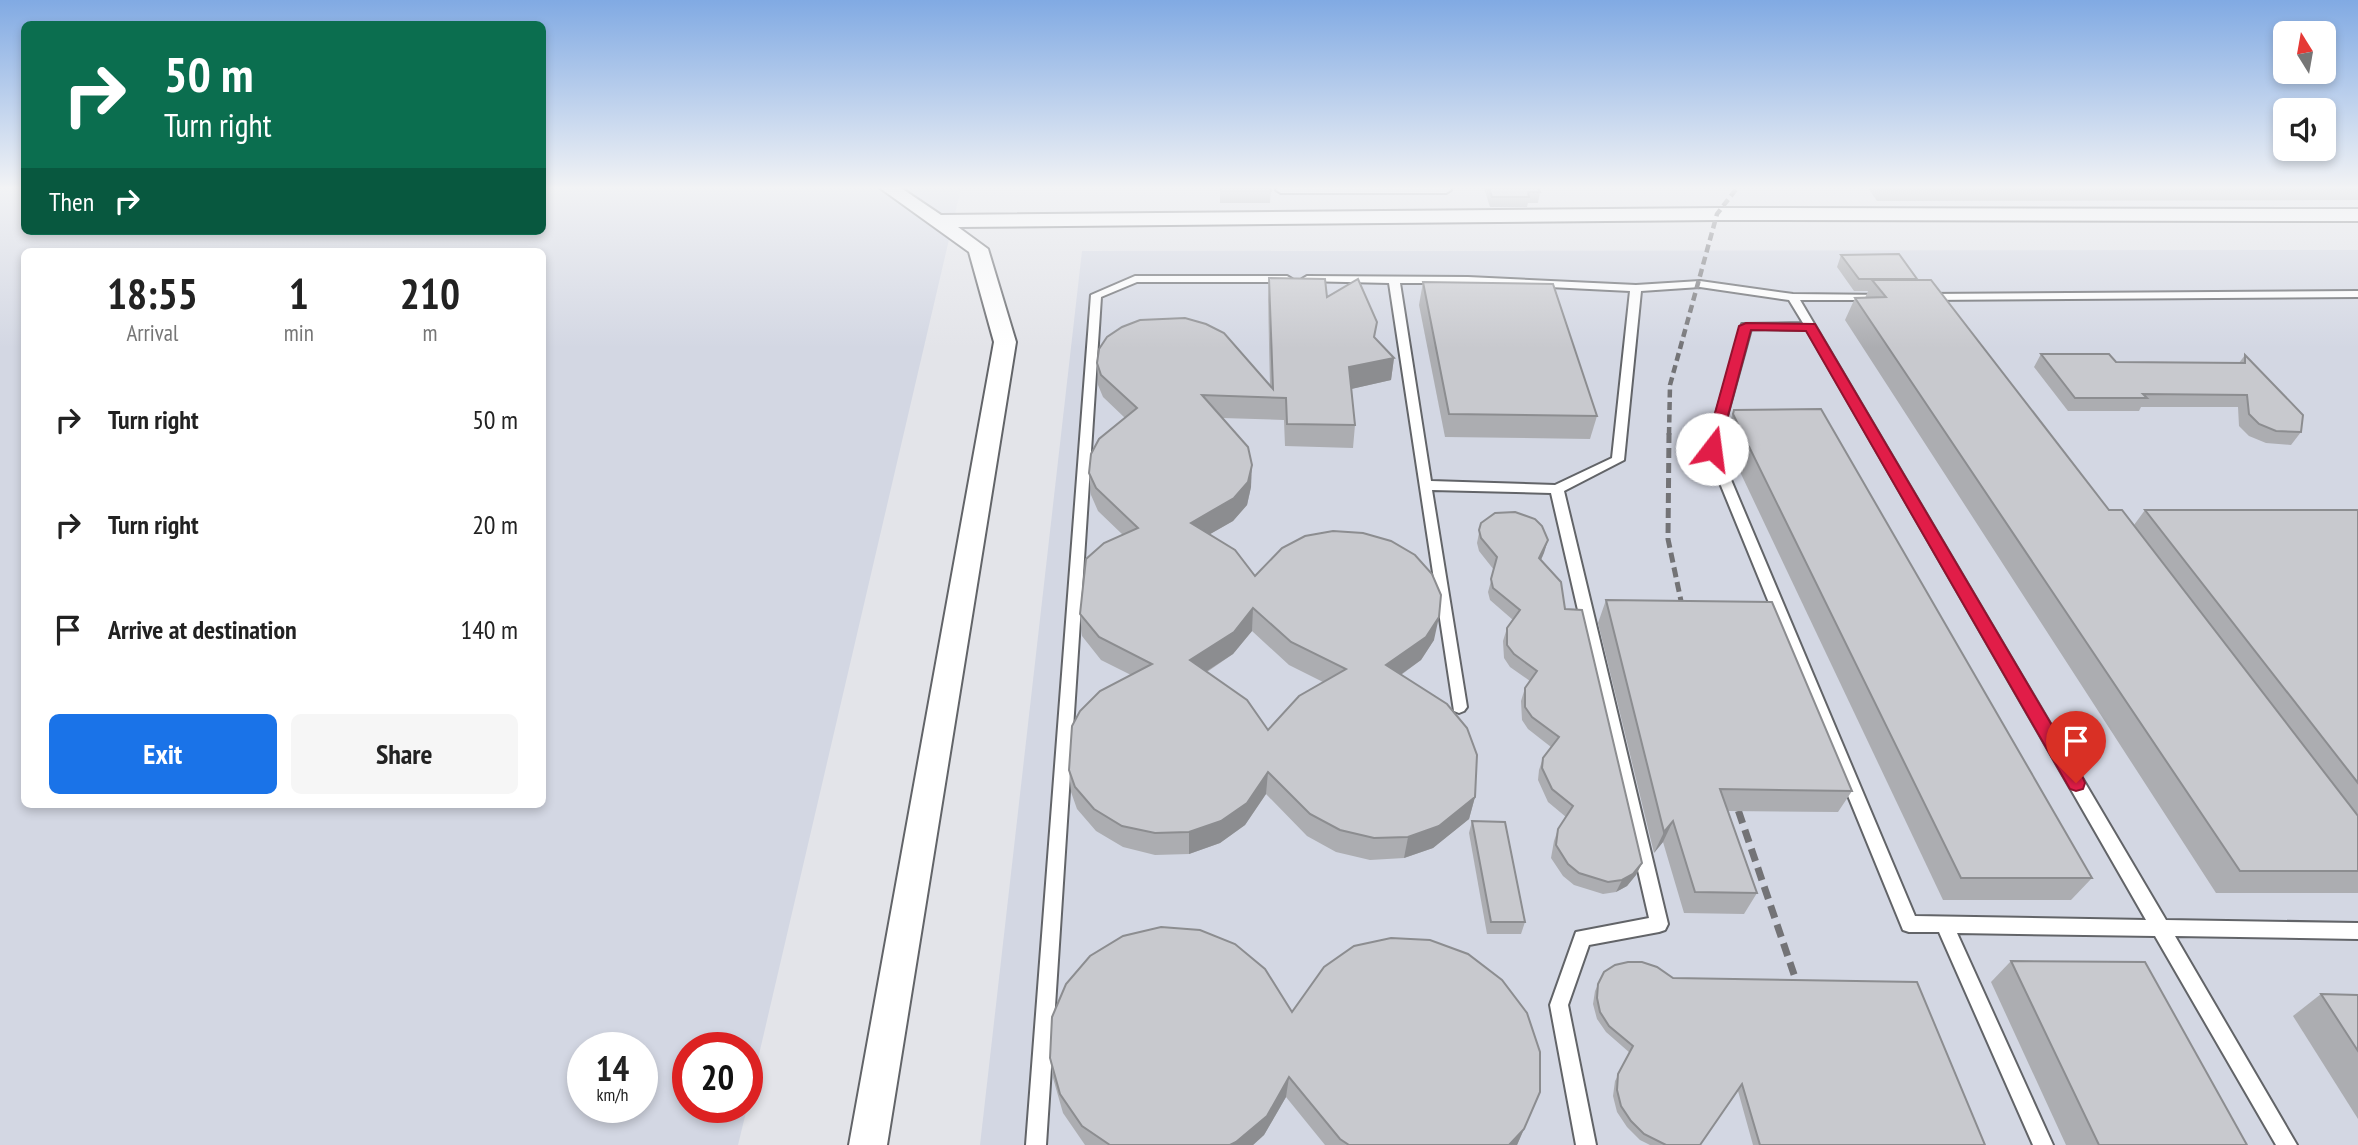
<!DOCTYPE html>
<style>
:root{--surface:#fff;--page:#f6f6f6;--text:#222;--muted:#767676;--accent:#1a73e8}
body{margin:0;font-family:"PT Sans Narrow",sans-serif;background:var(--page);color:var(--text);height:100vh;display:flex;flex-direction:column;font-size:26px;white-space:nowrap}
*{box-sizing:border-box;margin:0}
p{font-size:23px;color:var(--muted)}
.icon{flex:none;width:38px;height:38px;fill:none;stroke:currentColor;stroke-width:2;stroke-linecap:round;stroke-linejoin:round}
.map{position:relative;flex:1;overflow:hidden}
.panel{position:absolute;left:21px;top:248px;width:525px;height:560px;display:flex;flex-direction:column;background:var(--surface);border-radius:10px;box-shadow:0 4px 10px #0003}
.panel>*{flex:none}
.hud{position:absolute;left:21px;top:21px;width:525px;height:214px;border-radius:10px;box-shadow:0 4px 10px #0003;background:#0b6e4f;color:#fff;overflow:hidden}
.needle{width:46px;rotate:349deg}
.tools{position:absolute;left:2273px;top:21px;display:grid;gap:14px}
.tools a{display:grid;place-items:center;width:63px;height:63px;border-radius:10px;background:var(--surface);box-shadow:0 4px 10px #0003;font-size:35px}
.speed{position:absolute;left:567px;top:1032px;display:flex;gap:14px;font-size:35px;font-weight:700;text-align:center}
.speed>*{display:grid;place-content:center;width:91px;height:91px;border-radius:50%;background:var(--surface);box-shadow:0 4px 10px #0003;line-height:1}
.speed small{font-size:18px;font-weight:400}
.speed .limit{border:10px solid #d22;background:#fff;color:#111}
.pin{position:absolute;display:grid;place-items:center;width:60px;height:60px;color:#fff;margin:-72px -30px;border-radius:50% 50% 50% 0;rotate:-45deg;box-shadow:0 0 7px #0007}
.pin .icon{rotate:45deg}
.me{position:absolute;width:77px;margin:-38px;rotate:15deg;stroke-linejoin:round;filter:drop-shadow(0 0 5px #0008)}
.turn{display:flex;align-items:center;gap:24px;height:147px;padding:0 28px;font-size:32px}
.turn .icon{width:91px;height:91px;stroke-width:2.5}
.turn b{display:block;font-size:49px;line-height:60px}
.then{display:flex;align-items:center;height:66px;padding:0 28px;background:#0003;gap:14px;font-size:26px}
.eta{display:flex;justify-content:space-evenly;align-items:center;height:119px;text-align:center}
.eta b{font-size:42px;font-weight:800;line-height:49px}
.button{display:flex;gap:14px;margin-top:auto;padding:14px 28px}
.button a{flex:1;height:80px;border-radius:10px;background:var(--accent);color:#fff;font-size:28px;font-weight:800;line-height:80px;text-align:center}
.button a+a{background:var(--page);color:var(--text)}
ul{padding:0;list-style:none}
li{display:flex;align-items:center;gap:21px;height:105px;padding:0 28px}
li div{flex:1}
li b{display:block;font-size:26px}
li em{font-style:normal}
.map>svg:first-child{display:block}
</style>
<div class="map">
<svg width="2358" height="1145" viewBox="0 0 2358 1145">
<rect width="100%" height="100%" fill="#e3e4e9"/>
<g fill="#d3d7e3" fill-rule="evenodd">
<path d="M0,188H24V231H542L543,188H961L747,1106V1048H688V1108H747L738,1145H0ZM24,252H542V805H24ZM583,1048H642V1108H583Z"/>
<path d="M2358,250V1145H980L1082,251Z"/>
</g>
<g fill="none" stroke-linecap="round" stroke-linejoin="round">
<defs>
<g id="lane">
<path d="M1278,188H1450L1451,190L1446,193H1281L1276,190Z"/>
<path d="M1135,276H1287L1292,279L1287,282H1137L1101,297L1046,1145H1026L1091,295Z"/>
<path d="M1307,276L1468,277L1636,285L1700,281L1793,294L1888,295V299L1884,300H1800L2166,920L2358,923V939L2175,936L2297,1145H2276L2155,936L1957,933L2053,1145H2033L1939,932H1909L1903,930L1706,449L1742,324L1803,323L1789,300L1700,287L1641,291L1624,460L1564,491L1668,924L1665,930L1659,932L1589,945L1568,1005L1596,1145H1576L1550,1005L1576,932L1649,918L1551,493L1432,490L1467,707L1464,711L1459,713L1454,711L1389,283L1303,281L1302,279ZM1400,283H1468L1630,291L1612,458L1555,485L1431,481ZM1751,329L1807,330L2146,920L1915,916L1718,449Z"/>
<path d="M2358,291V297L1925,300L1919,297L1925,294Z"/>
</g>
<path id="street" d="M880,188H901L941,215L1717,208L2358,209V221L1717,220L958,227L988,249L1016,342L887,1145H849L994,342L969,252Z"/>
</defs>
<use href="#lane" stroke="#626468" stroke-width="4"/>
<use href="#street" stroke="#626468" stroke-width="4"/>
<use href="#lane" fill="#fff" fill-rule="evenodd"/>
<use href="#street" fill="#fff" fill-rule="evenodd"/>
<path stroke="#737376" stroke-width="4.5" stroke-dasharray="8 4.5" stroke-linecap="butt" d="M1669,435L1670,385L1717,214L1737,188"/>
<path stroke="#737376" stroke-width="5" stroke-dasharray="10 5" stroke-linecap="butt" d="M1669,433L1668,539L1685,620"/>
<path stroke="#737376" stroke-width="7" stroke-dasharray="13 7" stroke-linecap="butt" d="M1732,792L1802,998"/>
</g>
<g fill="#acadb1" fill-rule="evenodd">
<path d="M1220,188H1271L1270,203H1220Z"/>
<path d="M1484,188H1538L1540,192L1538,203H1528L1527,207H1490Z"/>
<path d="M1868,188H2358V200L1877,201Z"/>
<path d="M1841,255L1917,279L1916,280L2109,510L2134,525L2145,510H2358V893H2216L1845,320L1855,298H1865L1868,291H1854L1837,267Z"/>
<path d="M1269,278L1327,297L1375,338L1394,358L1391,380L1351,389L1355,425L1353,448L1285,446L1284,420L1222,418L1251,487L1247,505L1233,521L1210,534L1255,576L1434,640L1421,660L1401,675L1475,797L1469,819L1433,848L1404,858L1370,860L1336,852L1307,836L1266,794L1245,825L1220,843L1189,854L1155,855L1123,847L1096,831L1077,809L1071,792L1069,770L1131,675L1101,660L1082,636L1080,614L1123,535L1098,511L1091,495L1089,473L1125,418L1103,397L1098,385L1097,363L1270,387L1268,300ZM1252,631L1289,665L1323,682L1268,730L1207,672L1233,654Z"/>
<path d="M1423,282L1597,416L1590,439L1445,437L1419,305Z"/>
<path d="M2041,354L2116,362L2239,363L2245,355L2301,432L2291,445L2266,443L2249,436L2239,426L2238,407H2141L2139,411H2068L2034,367Z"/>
<path d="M1734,410L2092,878L2071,900H1943L1724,438Z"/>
<path d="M1481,523L1548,540L1541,560L1565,609L1642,863L1636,875L1627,886L1616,892L1603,894L1574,885L1563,876L1551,858L1554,841L1558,829L1566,817L1548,802L1538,780L1539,770L1543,758L1551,747L1528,729L1522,720L1521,701L1525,688L1530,681L1510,667L1504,658L1503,641L1507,628L1513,620L1490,600L1488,592L1494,570L1479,551L1477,543Z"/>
<path d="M1606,600L1852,791L1838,812L1728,811L1757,893L1744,914L1684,913L1663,842L1654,853L1598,623Z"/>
<path d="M1472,821L1525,922L1521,934H1487L1469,833Z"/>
<path d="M2011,961L2247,1145H2066L1991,982Z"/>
<path d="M1604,972L1673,978L1985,1145H1753L1738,1091L1700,1145H1650L1640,1140L1627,1127L1617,1112L1613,1096L1615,1081L1630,1053L1606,1032L1597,1019L1593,1004L1595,991Z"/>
<path d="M2321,994L2358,995V1119L2293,1016Z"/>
<path d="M1292,1012L1524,1129L1517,1145H1325L1286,1097L1264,1135L1253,1145H1085L1063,1113L1053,1078L1050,1058Z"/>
</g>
<g fill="#8c8d90">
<path d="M1394,358L1391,380L1347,390L1349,367Z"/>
<path d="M1252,465L1251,487L1247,505L1233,521L1191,545V523Z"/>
<path d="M1548,540L1544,553L1536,571L1539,558Z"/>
<path d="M1253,608L1252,631L1233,654L1190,682V660Z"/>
<path d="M1439,617L1434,640L1421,660L1382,688L1386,665Z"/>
<path d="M1268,772L1266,794L1245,825L1220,843L1189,854V832Z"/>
<path d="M1475,797L1469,819L1433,848L1404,858L1408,837Z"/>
<path d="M1673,821L1663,842L1654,853L1664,832Z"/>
<path d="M1642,863L1636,875L1627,886L1616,892L1622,880Z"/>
<path d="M1289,1077L1286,1097L1264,1135L1253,1145H1230Z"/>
<path d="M1524,1129L1517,1145H1509Z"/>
</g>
<g fill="#c8c9ce" stroke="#8c8d90" stroke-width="2" fill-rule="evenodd">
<rect x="1221" y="188" width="50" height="3"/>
<path d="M1489,188H1538L1540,192H1528L1529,197H1492Z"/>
<path d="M1899,254L1917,279H1859L1841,255Z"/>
<path d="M1269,278L1325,279L1327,297L1358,279L1377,322L1374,337L1394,358L1349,367L1355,425L1287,424L1286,398L1202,395L1248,447L1252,465L1248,482L1234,498L1191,523L1235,550L1255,576L1282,548L1305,536L1333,531L1363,533L1391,541L1415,555L1432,574L1441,595L1439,617L1426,637L1386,665L1447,704L1467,728L1477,755L1475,797L1439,826L1408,837L1374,838L1340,830L1310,814L1268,772L1247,803L1221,821L1189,832L1155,833L1122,826L1094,809L1075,787L1069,770L1072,726L1080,711L1100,691L1152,664L1099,637L1080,614L1086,559L1104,543L1138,528L1096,488L1089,473L1091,454L1099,439L1137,408L1101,375L1097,363L1099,349L1107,337L1122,327L1140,320L1185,318L1206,324L1224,333L1273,389ZM1253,608L1291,642L1346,669L1299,696L1268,730L1247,700L1190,660L1234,632Z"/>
<path d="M1872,280H1931L2109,510H2122L2358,816V871H2240L1855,298L1886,297Z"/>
<path d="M1423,282L1553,284L1597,416L1449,414Z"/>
<path d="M2041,354H2109L2116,362L2245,363V355L2303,415L2301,432L2276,431L2259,424L2249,414L2247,395L2143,394L2147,398H2075Z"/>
<path d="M1821,409L2092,878H1961L1733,414L1734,410Z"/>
<path d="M2145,510H2358V783Z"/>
<path d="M1515,512L1535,519L1542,526L1548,540L1539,558L1561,582L1565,609L1582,610L1642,863L1633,874L1622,880L1608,882L1579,873L1568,864L1556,845L1558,829L1573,806L1552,789L1542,768L1543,758L1559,737L1532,717L1525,707V688L1537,671L1514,654L1507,645V628L1520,610L1493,588L1491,579L1497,557L1481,538L1479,530L1481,523L1495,513Z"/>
<path d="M1606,600L1772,602L1852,791L1720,789L1757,893L1695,892L1673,821L1664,832Z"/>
<path d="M1472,821L1505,822L1525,922H1491Z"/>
<path d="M1161,927L1200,930L1235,944L1265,969L1292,1012L1324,967L1354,946L1391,938L1430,940L1468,954L1502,980L1527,1013L1540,1052V1092L1524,1129L1509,1145H1349L1340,1139L1289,1077L1267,1116L1236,1142L1230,1145H1110L1082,1126L1060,1094L1050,1058L1052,1017L1066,984L1090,956L1123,936Z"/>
<path d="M2011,961L2145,962L2247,1145H2099Z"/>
<path d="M1628,962H1642L1657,967L1673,978L1917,982L1985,1145H1760L1742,1084L1700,1145H1666L1644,1134L1631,1121L1621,1106L1617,1090L1618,1074L1633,1046L1609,1026L1600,1012L1597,998L1598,984L1604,972L1615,965Z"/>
<path d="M2321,994L2358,995V1051Z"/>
</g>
<linearGradient id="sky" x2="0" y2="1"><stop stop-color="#81aae3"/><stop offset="0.54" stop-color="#f2f3f5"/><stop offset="1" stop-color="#f2f3f5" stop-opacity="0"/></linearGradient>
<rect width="2358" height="348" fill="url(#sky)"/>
<path fill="#e11d48" stroke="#92132f" stroke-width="2" d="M1746,323L1815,324L2083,778L2085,783L2083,789L2076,791L2070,789L1806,331L1751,330L1719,449L1712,453L1707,452L1705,449L1739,326Z"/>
</svg>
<div class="tools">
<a><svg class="needle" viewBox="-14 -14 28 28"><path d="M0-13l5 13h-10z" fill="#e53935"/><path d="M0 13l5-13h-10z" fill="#767676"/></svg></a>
<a><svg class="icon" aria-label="sound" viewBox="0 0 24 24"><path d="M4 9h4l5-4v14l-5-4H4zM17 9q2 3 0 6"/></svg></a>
</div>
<div class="speed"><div>14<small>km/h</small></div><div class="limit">20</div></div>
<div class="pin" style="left:2076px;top:783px;background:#d93025"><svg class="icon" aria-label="arrive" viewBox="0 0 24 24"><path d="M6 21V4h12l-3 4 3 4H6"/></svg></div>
<svg class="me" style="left:1712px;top:449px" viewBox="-20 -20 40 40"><circle r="19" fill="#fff"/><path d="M0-13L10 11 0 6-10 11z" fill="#e11d48"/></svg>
<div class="hud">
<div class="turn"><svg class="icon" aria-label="right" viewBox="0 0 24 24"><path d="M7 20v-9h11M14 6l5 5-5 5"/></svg><div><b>50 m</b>Turn right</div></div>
<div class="then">Then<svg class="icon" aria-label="right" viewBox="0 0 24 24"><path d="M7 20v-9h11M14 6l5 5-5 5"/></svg></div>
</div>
<section class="panel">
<div class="eta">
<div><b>18:55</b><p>Arrival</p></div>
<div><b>1</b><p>min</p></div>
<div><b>210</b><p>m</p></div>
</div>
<ul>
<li><svg class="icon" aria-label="right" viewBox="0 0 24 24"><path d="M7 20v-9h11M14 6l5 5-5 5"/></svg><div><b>Turn right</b></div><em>50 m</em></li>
<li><svg class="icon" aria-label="right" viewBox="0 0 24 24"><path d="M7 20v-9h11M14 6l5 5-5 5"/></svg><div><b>Turn right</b></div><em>20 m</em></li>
<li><svg class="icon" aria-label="arrive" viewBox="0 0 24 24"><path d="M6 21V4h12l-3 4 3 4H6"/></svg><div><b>Arrive at destination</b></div><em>140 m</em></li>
</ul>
<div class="button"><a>Exit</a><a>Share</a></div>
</section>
</div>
